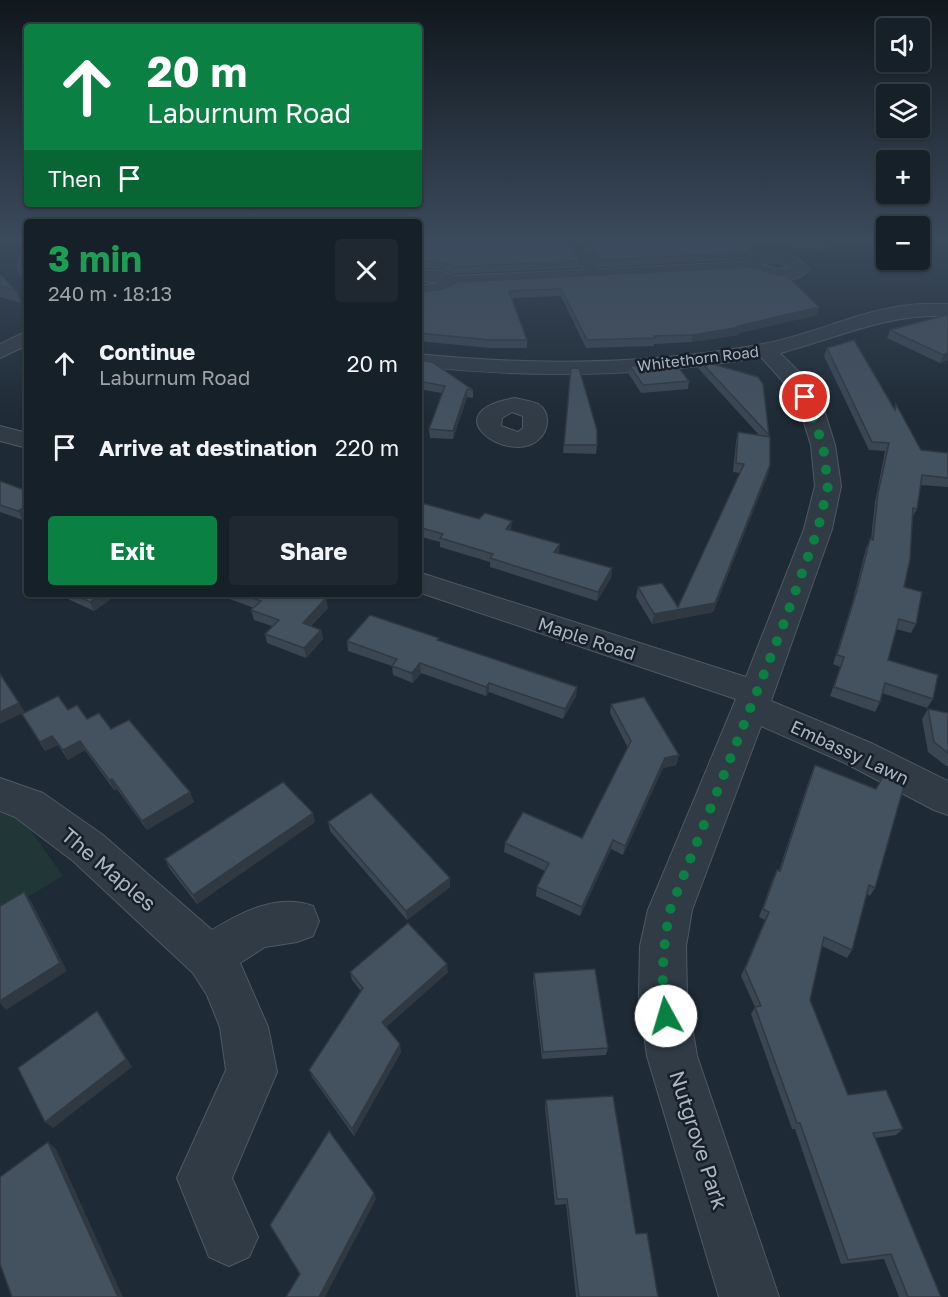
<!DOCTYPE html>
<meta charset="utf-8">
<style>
:root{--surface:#162028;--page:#1f2830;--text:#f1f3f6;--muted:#9ea3a8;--line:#353e45;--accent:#0b8043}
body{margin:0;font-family:"Golos Text",sans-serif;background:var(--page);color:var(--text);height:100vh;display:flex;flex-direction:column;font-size:22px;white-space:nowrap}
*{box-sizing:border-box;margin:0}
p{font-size:20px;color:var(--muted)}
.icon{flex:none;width:33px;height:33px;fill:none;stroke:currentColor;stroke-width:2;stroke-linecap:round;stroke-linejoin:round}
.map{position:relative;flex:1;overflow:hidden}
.drawer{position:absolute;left:24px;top:219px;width:398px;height:378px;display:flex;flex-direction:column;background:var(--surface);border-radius:6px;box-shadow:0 2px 4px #0004,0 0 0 2px var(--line)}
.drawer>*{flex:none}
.banner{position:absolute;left:24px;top:24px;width:398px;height:183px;border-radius:6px;box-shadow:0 2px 4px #0004,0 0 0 2px var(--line);background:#0b8043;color:#fff;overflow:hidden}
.buttons{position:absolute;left:876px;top:18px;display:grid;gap:12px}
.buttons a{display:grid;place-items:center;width:54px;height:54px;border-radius:6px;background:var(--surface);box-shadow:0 2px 4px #0004,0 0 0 2px var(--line);font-size:30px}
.pin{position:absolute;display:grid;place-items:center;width:51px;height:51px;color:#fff;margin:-26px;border:3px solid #fff;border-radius:50%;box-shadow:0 2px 6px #0007}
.me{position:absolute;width:66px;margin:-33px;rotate:354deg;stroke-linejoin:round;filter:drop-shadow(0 0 4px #0008)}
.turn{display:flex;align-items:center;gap:21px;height:126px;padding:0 24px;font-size:27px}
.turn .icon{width:78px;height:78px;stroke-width:2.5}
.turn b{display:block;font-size:42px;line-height:51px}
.then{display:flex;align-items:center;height:57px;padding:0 24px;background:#0003;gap:12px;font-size:22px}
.round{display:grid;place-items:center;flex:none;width:63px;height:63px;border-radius:6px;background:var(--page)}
.overview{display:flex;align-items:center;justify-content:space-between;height:102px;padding:0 24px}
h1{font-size:36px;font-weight:700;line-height:45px;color:#1e9e55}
.button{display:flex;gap:12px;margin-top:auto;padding:12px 24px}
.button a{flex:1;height:69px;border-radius:6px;background:var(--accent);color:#fff;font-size:24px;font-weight:700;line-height:69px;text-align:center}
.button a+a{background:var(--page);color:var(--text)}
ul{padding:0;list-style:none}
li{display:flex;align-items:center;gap:18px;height:84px;padding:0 24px}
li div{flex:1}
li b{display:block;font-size:22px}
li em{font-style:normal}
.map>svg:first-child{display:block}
</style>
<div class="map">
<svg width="948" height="1297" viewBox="0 0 948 1297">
<rect width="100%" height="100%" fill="#1e2a35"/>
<path fill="#213737" d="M0,811L21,817L63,876L0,913Z"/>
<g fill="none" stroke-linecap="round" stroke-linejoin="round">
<defs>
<g id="minor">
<path d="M564,239H580L600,269L744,262C760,244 796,251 809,269C795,287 767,280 750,272L456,287C447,297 431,297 418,297V286L440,283L418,280V270L442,271L454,276L583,270ZM770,262L781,263L790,268L777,269L762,265Z"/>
<path d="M27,255V275L21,274C17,268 17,262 21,256Z"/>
<path d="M921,304H948V316C888,313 837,338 780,353L805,378L825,413L835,445L841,486L832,529L771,701L871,743L948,781V815L934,810L845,763L761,726L692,910L686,946L687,996L697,1056L779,1297H719L647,1056L639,996L640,946L648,910L736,699L418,592V572L746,677L804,529L815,486L811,445L801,413L787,386L761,357C646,377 534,379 418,366V354C534,366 649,365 763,344C816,334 866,307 921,304Z"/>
<path d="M27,331V345L0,358V344Z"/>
<path d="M515,398C522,400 532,401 538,404C551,412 549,431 538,440C509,466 431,412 515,398ZM512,412L523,416V428L518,432L501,426L502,418Z"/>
<path d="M0,426L27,433V448L0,441Z"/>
<path d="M0,778L43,793L103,835L212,930C242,912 277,893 313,906L319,921L313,936L297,942L265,947L240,963L268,1027L277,1072L232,1178L258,1237L249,1257L229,1266L209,1257L177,1178L226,1070L220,1027L207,995L193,973L73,861L15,817L0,811Z"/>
</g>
</defs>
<use href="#minor" stroke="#4f5964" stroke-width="2"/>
<use href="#minor" fill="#313b46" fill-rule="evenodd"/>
</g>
<g fill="#3a4652">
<path d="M418,239L580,261L579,268L454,274L442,269L418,268Z"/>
<path d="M582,239H886V246L828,242L831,244L829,251L755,244V252L743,260L601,267Z"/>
<path d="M920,239L926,241L924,248H920Z"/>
<path d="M751,267L817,315L739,333L738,335L691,342L654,344V346L586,348L561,296L511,298L527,340V348H490L418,341V292Z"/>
<path d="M0,274L16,291L21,303L0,297Z"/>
<path d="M948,315V360L940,363L887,338L890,330Z"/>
<path d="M827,348L895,409L896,404L921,450L948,453V487L920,485L917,509L912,518L904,587L916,624L911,633L896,629L888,660L933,699L927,708L882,693L880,702L875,712L830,696L840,667L833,664L853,600L866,548L871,539L875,502L885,451L869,450L824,356Z"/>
<path d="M418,360L473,390V398L467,397L453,439L430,438L429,429L442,393L418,389Z"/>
<path d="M699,360L769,435L770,465L768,474L713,612L652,624L636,597L638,587L678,607L740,473L733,472L736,441L738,432L759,435L698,368Z"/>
<path d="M630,366L689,381L688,389L641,393L629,374Z"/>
<path d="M571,368L597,445L596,454L563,453Z"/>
<path d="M0,481L27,491V519H25L23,520L0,512Z"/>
<path d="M418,502L511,530L559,553L612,568L611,578L597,601L490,567V562L440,547V542L418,536Z"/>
<path d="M66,594H118L94,611L68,599Z"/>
<path d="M216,594H314L328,608L311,626L321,630L323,639L306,658L267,643L265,634L272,626L254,620L251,610L254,608Z"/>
<path d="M347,641H439L577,687L576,696L563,719L489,692L486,696L421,673L413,683L393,675L392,666L348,651Z"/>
<path d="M611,704L679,755L676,765L663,768L623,855L611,849L580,916L536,896L537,887L545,871L504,852L505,843L582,838L628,748L610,713Z"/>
<path d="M928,709L948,713V766H946L928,752L922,719Z"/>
<path d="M68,710L111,729L194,802L147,830L117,789L114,790L85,750L68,760L58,745L45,751L22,714Z"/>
<path d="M815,765L875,888L870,896L867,894L852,950L847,958L822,946L810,1000L848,1095L903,1129L896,1135L875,1138L941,1297H899L884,1259L841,1264L795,1129H792L751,1014L755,1007L741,976L765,920L759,917L773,878L777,870H779L811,774Z"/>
<path d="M315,822L197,904L169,868L165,859Z"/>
<path d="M328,822L450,887L407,920L330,831Z"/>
<path d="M350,972H448L386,1027L401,1052L354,1136L312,1077L309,1070L361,991L352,980Z"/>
<path d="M534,973L608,1048L606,1055L542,1059L533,981Z"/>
<path d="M546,1100L636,1234L658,1297H576L566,1204L555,1205L545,1107Z"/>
</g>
<g fill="#303942">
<path d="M756,246L755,252L743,260L745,253Z"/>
<path d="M423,276V283L418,285V278Z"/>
<path d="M819,307L817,315L739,333L738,335L691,342L693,335L738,326Z"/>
<path d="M948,353V360L940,363L943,355Z"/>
<path d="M467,389V397L453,439V431Z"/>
<path d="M770,465L768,474L713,612L652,624L654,614L715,603Z"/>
<path d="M21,509L25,519L23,520L18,511Z"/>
<path d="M512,521L511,530L506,529Z"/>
<path d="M560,544L559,553L554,552Z"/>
<path d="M612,568L611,578L597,601L598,592Z"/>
<path d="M101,594H118L94,611L90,602Z"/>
<path d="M326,598L328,608L304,632L303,623Z"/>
<path d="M321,630L323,639L306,658L304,648Z"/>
<path d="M420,663L421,673L413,683L412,673Z"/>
<path d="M489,683V692L486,696V687Z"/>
<path d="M577,687L576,696L563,719L565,709Z"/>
<path d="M19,703L25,712L0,724V712Z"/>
<path d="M52,736L58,745L45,751L40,742Z"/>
<path d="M80,741L85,750L68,760L63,750Z"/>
<path d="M679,755L676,765L663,768L623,855L625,846L665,758Z"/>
<path d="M112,779L117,789L114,790L110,781Z"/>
<path d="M190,792L194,802L147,830L142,821Z"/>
<path d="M313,813L315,822L197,904L193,895Z"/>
<path d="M613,840L611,849L580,916L582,907Z"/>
<path d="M450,878V887L407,920L406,911Z"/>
<path d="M24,892L31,901L67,971L6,1010L0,1003V1001Z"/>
<path d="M447,964L448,972L383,1030L382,1022Z"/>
<path d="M97,1011L103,1019L132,1067L53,1128L45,1122Z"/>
<path d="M400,1044L401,1052L354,1136L352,1129Z"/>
<path d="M48,1142L56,1149L123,1297H118Z"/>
<path d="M374,1193L376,1199L325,1297H319Z"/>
</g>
<g fill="#44515f" stroke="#303942" stroke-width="1.5">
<path d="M418,239H566L580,261L454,267L442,262L418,261Z"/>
<path d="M588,239H749L756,246L745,253L602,260Z"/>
<path d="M771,239H824L831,244Z"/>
<path d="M920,239H924L926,241H920Z"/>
<path d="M751,267L774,274L786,275L819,307L738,326L740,327L693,335L654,336L655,338L587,340L561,289L509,291L527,340H490L418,333V292L444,289L457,282Z"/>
<path d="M0,274L16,291L0,286Z"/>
<path d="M946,315H948V353L943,355L890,330Z"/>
<path d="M854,340L895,410L896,404L921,450L948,453V478L922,475L917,509L913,508L910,559L904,587L922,592L916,624L899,619L888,660L938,675L933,699L885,683L880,702L834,687L844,657L837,655L857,590L870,539L873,540L878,493L889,443L872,442L827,348Z"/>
<path d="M418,360L432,362L473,390L467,389L453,431L429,429L445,386L418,381Z"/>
<path d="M699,360L758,377L763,384L769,435Z"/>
<path d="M675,363L689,381L643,385L630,366Z"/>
<path d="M571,368H579L597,430V445H564Z"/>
<path d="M738,432L770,437V465L715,603L654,614L638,587L662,583L678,607L744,464L736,463Z"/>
<path d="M0,481L27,491V511L21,509L18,511L0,505Z"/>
<path d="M418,502L479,519L485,513L512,521L506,529L560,544L554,552L612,568L598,592L490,558L493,554L440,538L443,534L418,527Z"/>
<path d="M73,594H101L90,602Z"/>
<path d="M240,594H314L326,598L303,623L321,630L304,648L265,634L279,620L251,610L261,601Z"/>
<path d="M370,615L439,638L437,640L577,687L565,709L489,683L486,687L420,663L412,673L392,666L397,659L347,641Z"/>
<path d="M0,674L19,703L0,712Z"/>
<path d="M58,696L68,710L77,705L87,719L99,713L111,729L129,720L190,792L142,821L112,779L110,781L80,741L63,750L52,736L40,742L22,714Z"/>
<path d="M644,697L679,755L665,758L625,846L613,840L582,907L537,887L549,863L505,843L523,812L582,838L631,741L611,704Z"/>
<path d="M928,709L948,713V753L934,742Z"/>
<path d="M815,765L876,789L884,775L904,786L875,888L869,885L852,950L824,937L810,1000L848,1095L886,1090L903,1129L873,1133L941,1297H908L891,1254L848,1260L800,1123H797L755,1007L761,1006L745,969L769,912L763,909L777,870L780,871Z"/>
<path d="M283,782L313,813L193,895L165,859Z"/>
<path d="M371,793L450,878L406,911L328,822Z"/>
<path d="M24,892L60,963L0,1001V906Z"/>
<path d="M408,923L447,964L382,1022L400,1044L352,1129L309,1070L363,988L350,972Z"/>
<path d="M595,969L608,1048L543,1052L534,973Z"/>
<path d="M97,1011L126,1059L45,1122L18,1068Z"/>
<path d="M613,1096L636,1234L647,1233L658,1297H579L567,1199H557L546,1100Z"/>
<path d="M329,1131L374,1193L319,1297H286L300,1274L270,1225Z"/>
<path d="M48,1142L118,1297H12L0,1264V1177Z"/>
</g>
<linearGradient id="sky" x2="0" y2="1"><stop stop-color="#10171d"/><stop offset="0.57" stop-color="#3b4a5c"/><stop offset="1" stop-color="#3b4a5c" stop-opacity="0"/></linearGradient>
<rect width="948" height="420" fill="url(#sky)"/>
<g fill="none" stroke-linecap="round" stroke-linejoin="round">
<path stroke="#0b8043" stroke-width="10" stroke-dasharray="0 18" d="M666,1016C660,980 663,946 670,910L781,631L818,529L828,486L823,445L805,397"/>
</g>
<g text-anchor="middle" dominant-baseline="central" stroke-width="5" stroke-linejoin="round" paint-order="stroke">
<g font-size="15" fill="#abb6c3" stroke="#17202a">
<text transform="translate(698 358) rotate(-7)">Whitethorn Road</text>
</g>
<g font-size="18" fill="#abb6c3" stroke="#17202a">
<text transform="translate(587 638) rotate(18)">Maple Road</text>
<text transform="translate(850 752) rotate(25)">Embassy Lawn</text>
</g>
<g font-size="21" fill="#abb6c3" stroke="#17202a">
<text transform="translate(109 869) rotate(40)">The Maples</text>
<text transform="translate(699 1140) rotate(72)">Nutgrove Park</text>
</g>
</g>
</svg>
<div class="buttons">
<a><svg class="icon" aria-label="sound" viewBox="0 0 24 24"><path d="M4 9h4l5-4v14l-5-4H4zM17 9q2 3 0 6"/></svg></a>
<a><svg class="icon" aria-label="layers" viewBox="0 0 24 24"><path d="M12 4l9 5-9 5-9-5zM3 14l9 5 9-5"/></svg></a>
<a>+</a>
<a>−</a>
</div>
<div class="pin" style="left:805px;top:397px;background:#d93025"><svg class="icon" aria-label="arrive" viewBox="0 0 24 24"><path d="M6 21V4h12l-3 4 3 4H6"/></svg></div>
<svg class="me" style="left:666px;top:1016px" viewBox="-20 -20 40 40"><circle r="19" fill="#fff"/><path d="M0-13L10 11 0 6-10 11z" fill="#0b8043"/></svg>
<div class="banner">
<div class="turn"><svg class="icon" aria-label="ahead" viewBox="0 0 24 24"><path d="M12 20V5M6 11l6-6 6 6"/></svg><div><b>20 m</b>Laburnum Road</div></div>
<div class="then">Then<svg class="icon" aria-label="arrive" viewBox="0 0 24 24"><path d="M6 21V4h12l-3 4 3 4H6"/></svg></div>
</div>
<section class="drawer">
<div class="overview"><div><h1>3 min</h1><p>240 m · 18:13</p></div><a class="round"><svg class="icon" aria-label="close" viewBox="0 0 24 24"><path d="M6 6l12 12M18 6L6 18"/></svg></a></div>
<ul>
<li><svg class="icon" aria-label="ahead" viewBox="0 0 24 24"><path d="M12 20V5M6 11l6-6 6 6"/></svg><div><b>Continue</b><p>Laburnum Road</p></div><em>20 m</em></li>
<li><svg class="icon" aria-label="arrive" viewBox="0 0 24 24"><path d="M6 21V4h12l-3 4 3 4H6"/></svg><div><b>Arrive at destination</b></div><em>220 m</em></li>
</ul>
<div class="button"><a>Exit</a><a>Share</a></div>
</section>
</div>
